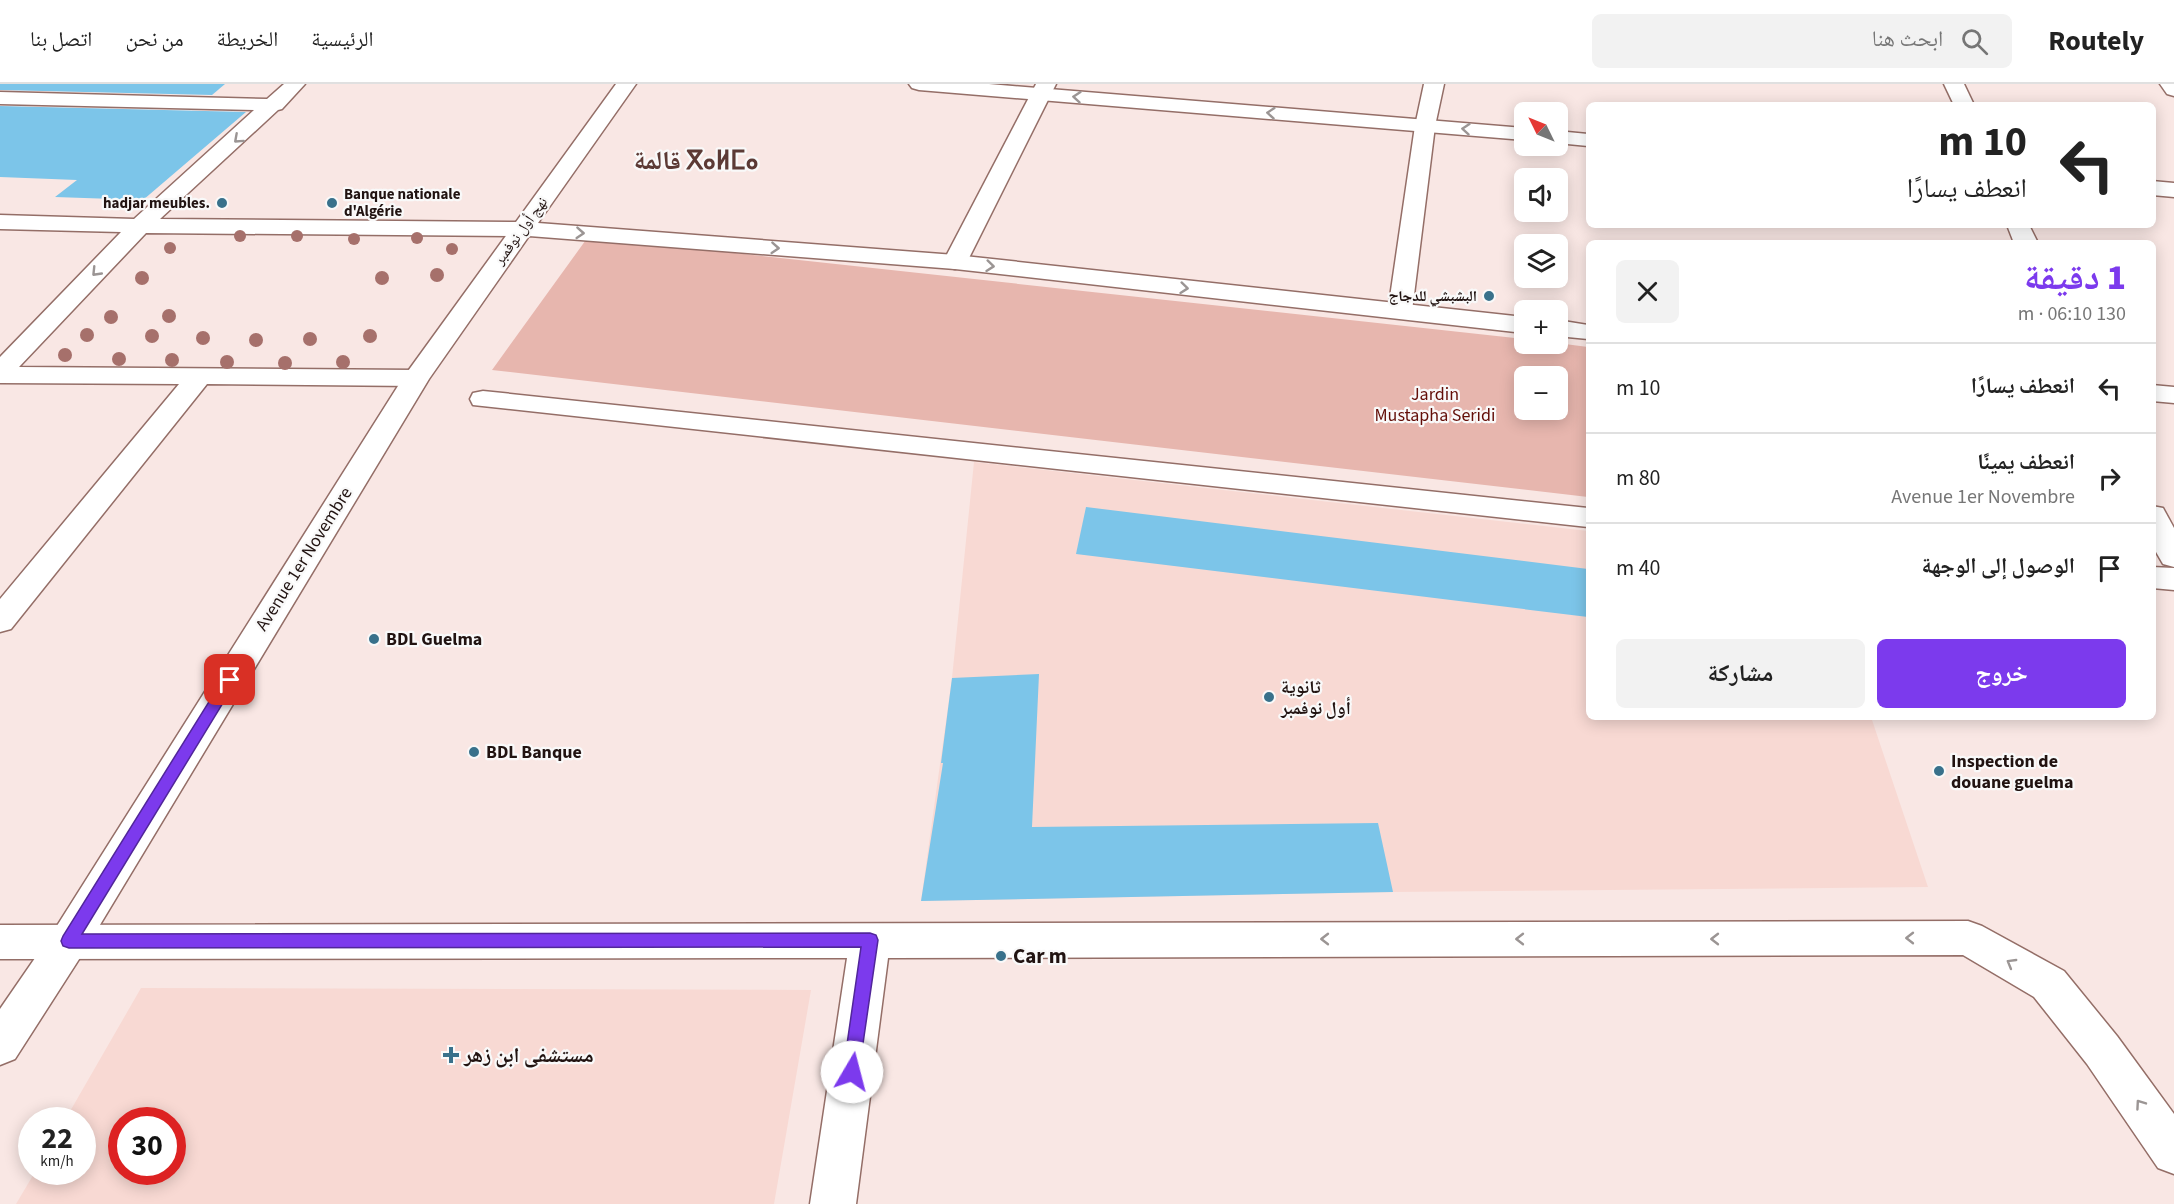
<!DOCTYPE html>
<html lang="ar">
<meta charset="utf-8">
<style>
:root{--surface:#fff;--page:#f2f2f2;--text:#222;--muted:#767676;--line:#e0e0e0;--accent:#7c3aed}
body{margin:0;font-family:"Source Sans 3","Noto Naskh Arabic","Noto Sans Tifinagh",sans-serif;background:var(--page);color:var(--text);direction:rtl;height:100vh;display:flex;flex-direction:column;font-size:22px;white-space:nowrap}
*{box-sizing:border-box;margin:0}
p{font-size:20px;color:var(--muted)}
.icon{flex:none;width:33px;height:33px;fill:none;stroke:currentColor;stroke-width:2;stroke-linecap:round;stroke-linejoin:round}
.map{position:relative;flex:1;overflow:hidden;direction:ltr}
.side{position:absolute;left:1586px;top:156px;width:570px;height:480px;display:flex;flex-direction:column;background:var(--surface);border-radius:9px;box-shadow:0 3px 15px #0003;direction:rtl}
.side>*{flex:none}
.banner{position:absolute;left:1586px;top:18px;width:570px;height:126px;border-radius:9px;box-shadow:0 3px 15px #0003;direction:rtl;background:#fff;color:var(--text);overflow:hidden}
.needle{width:39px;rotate:313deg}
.tools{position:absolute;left:1514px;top:18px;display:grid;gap:12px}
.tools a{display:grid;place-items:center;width:54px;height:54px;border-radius:9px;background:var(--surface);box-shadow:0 3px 15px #0003;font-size:30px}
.speed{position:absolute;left:18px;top:1023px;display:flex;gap:12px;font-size:30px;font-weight:700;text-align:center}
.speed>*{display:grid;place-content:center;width:78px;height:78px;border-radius:50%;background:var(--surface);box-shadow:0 3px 15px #0003;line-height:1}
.speed small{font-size:15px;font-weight:400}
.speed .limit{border:9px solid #d22;background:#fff;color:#111}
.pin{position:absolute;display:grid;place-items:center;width:51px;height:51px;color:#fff;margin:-26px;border-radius:12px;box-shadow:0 3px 9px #0006}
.me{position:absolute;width:66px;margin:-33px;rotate:8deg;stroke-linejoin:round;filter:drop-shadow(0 0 4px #0008)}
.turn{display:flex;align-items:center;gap:21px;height:126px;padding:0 30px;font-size:27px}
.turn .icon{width:78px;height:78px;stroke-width:2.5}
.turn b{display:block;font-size:42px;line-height:51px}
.round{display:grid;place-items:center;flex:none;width:63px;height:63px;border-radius:9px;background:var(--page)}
.head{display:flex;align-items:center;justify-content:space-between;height:102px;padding:0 30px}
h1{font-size:36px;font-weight:800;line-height:45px;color:var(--accent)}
.button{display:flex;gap:12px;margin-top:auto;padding:12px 30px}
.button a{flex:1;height:69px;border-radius:9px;background:var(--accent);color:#fff;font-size:24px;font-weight:800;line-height:69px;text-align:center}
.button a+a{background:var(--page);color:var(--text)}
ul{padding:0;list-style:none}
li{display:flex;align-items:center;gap:18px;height:90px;padding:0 30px;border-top:2px solid var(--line)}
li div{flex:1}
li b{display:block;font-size:22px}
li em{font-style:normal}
header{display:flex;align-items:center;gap:36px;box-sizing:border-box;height:84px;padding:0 30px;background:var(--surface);border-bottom:2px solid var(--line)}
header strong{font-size:28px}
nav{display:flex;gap:33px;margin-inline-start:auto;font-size:21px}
.search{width:420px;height:54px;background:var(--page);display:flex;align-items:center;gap:15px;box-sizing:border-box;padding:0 21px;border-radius:9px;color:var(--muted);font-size:22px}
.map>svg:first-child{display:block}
</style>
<header>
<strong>Routely</strong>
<div class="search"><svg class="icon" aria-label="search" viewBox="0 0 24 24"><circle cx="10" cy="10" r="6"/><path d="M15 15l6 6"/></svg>ابحث هنا</div>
<nav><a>الرئيسية</a><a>الخريطة</a><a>من نحن</a><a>اتصل بنا</a></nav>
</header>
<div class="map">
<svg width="2174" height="1120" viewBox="0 0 2174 1120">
<rect width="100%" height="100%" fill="#f9e7e4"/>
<g fill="#f8d9d3" fill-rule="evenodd">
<path d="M974,378L1588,447V633H1871L1928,803L1393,808L921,817L952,594Z"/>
<path d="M141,904L811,906L774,1120H16L35,1088H82V1036H65ZM122,1036H172V1088H122Z"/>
</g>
<path fill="#e7b6ae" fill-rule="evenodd" d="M588,153L1524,255V260L1557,259L1588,263V413L492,286ZM1524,292H1557V326H1524Z"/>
<g fill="#7cc5e9">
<path d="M0,0H225L212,11L0,6Z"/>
<path d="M0,22L246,28L143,116L55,113L77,96L0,93Z"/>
<path d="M1086,423L1588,485V533L1076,470Z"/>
<path d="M1039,590L1032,743L1378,739L1393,808L921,817L943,679H941L952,594Z"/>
</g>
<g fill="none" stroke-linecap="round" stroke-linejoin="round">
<defs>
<g id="minor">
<path d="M284,0H305L282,25L278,26L160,135L522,138L530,140L533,145L530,150L522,152L146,149L19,283L416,286L425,288L429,294L425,300L416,302L207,300L11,545L0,548V515L179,300L0,299V273L121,148L0,145V131L134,135L254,26L0,20V8L267,15Z"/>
<path d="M1036,0H1056L967,178L963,183L955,185L947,183L943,178Z"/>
<path d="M1424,0H1444L1435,42L1412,227L1409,232L1400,234L1391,232L1388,227L1415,42Z"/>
<path d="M2160,0H2174V12L2167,10Z"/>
<path d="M2152,301L2174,303V319L2152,317Z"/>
<path d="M483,307L1588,424V443L473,321L470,315L473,309Z"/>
<path d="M2152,422L2163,424L2174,444V483L2163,480L2152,461Z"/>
<path d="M2152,483L2174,484V506L2152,504Z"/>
<path d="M1968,837L1982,842L2064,887L2117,952L2174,1030V1090L2158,1084L2087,980L2034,913L1963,871L888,874L856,1120H810L847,874L0,875V841Z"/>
</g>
<g id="major">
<path d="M616,0H636L538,139L955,171L1524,233V249L955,185L529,152L429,295L83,869L15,975L0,981V925L55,845L403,294Z"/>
<path d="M909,0H989L1524,44V56L919,6L912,4Z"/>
<path d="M1944,0H1964L1974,21H1954Z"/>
<path d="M1557,47L1588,50V62L1557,59Z"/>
<path d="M2152,97L2174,99V113L2152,111Z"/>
<path d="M2007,141H2029L2038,159H2014Z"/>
<path d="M1557,236L1588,241V255L1557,252Z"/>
</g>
</defs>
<use href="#minor" stroke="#946e67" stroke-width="3"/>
<use href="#major" stroke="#946e67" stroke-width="3"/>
<use href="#minor" fill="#fff" fill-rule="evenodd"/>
<use href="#major" fill="#fff" fill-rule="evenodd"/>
</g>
<g fill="#a6706b">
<circle cx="240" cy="152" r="6"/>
<circle cx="297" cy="152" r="6"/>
<circle cx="417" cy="154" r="6"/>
<circle cx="354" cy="155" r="6"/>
<circle cx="170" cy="164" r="6"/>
<circle cx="452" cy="165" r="6"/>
<circle cx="437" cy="191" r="7"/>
<circle cx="142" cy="194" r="7"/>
<circle cx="382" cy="194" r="7"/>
<circle cx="169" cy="232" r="7"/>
<circle cx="111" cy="233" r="7"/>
<circle cx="87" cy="251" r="7"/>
<circle cx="152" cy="252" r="7"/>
<circle cx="370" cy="252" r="7"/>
<circle cx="203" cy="254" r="7"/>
<circle cx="310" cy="255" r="7"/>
<circle cx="256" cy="256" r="7"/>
<circle cx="65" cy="271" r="7"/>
<circle cx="119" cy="275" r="7"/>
<circle cx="172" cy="276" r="7"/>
<circle cx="227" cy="278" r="7"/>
<circle cx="343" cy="278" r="7"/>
<circle cx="285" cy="279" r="7"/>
</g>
<defs><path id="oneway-chevron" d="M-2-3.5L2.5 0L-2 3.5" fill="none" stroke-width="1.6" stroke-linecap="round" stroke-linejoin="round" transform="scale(1.5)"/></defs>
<g stroke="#9b9594">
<use href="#oneway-chevron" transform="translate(1077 13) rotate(-175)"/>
<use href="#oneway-chevron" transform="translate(1271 29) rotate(-175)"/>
<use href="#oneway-chevron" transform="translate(1466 45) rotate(-175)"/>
<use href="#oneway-chevron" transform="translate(238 55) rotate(138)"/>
<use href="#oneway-chevron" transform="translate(580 149) rotate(4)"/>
<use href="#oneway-chevron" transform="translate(775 164) rotate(4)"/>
<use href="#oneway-chevron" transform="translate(990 182) rotate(6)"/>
<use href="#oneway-chevron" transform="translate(96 188) rotate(134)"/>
<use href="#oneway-chevron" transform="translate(1184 204) rotate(6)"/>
<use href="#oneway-chevron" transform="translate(1910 854) rotate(180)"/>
<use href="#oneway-chevron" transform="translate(1325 855) rotate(180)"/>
<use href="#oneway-chevron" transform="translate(1520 855) rotate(180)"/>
<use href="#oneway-chevron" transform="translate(1715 855) rotate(180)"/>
<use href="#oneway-chevron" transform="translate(2011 879) rotate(-150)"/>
<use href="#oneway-chevron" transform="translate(2140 1020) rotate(-125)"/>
</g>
<path fill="#7c3aed" stroke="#51269a" stroke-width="1.5" d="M230,590L237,596L82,850L870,849L876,851L878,856L858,994L852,996L845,994L843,988L861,863L69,864L63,862L61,857L63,852L225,592Z"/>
<g fill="#39718b" stroke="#f9f9f9" stroke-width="2">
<circle cx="222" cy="119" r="6"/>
<circle cx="332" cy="119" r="6"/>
<circle cx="1489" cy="212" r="6"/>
<circle cx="374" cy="555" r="6"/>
<circle cx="1269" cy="613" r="6"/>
<circle cx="474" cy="668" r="6"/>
<circle cx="1939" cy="687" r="6"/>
<circle cx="1001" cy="872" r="6"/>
<path d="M448 962h6v6h6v6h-6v6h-6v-6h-6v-6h6z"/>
</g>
<g text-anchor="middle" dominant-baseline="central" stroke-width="4.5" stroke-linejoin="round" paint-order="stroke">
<g font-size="15" font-weight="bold" fill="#211311" stroke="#f9f9f9" text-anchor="end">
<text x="344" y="110" text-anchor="start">Banque nationale<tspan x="344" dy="17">d'Algérie</tspan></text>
<text x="210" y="119">hadjar meubles.</text>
<text x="1477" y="212">البشبشي للدجاج</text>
</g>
<g font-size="15" fill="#211311" stroke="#f9f9f9">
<text transform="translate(521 147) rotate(-54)">نهج أول نوفمبر</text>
</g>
<g font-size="18" fill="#630e08" stroke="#f9f9f9">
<text x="1435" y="310">Jardin<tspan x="1435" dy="21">Mustapha Seridi</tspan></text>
</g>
<g font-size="18" fill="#211311" stroke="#f9f9f9">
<text transform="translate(304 475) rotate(-58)">Avenue 1er Novembre</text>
</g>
<g font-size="18" font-weight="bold" fill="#211311" stroke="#f9f9f9" text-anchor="start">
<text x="386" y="555">BDL Guelma</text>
<text x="1281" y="603">ثانوية<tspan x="1281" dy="21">أول نوفمبر</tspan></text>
<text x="486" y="668">BDL Banque</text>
<text x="1951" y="677">Inspection de<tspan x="1951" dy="21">douane guelma</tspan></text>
</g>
<g font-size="21" font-weight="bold" fill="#211311" stroke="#f9f9f9" text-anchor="start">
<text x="1013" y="872">Car m</text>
<text x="464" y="971">مستشفى ابن زهر</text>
</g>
<g font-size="26" font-weight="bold" fill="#5c3a35" stroke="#f9f9f9">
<text x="696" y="76">قالمة ⴳⴰⵍⵎⴰ</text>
</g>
</g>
</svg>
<div class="tools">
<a><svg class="needle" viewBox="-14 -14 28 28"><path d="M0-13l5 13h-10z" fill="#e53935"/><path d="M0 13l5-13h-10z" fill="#767676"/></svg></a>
<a><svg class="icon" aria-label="sound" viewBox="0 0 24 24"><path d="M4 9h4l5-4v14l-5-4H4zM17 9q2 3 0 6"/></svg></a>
<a><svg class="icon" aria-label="layers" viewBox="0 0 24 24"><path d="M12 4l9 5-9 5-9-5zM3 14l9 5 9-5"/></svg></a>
<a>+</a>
<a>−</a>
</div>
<div class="speed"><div>22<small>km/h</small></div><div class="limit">30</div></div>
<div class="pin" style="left:230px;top:596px;background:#d93025"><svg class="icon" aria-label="arrive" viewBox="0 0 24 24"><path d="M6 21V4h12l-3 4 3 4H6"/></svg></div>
<svg class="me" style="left:852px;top:988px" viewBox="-20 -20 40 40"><circle r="19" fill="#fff"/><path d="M0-13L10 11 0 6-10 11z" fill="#7c3aed"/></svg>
<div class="banner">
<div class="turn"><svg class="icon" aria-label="left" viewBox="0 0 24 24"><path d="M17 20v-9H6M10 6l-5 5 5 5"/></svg><div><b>10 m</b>انعطف يسارًا</div></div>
</div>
<section class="side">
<div class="head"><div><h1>1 دقيقة</h1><p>130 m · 06:10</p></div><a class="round"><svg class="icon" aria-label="close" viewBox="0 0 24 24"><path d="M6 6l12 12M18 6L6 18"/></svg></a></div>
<ul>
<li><svg class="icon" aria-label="left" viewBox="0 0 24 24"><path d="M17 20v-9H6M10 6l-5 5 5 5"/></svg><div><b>انعطف يسارًا</b></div><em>10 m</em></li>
<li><svg class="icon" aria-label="right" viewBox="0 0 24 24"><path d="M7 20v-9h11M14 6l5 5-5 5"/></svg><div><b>انعطف يمينًا</b><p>Avenue 1er Novembre</p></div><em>80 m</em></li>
<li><svg class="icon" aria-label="arrive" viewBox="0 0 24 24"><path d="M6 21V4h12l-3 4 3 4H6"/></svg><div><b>الوصول إلى الوجهة</b></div><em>40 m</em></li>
</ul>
<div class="button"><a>خروج</a><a>مشاركة</a></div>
</section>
</div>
